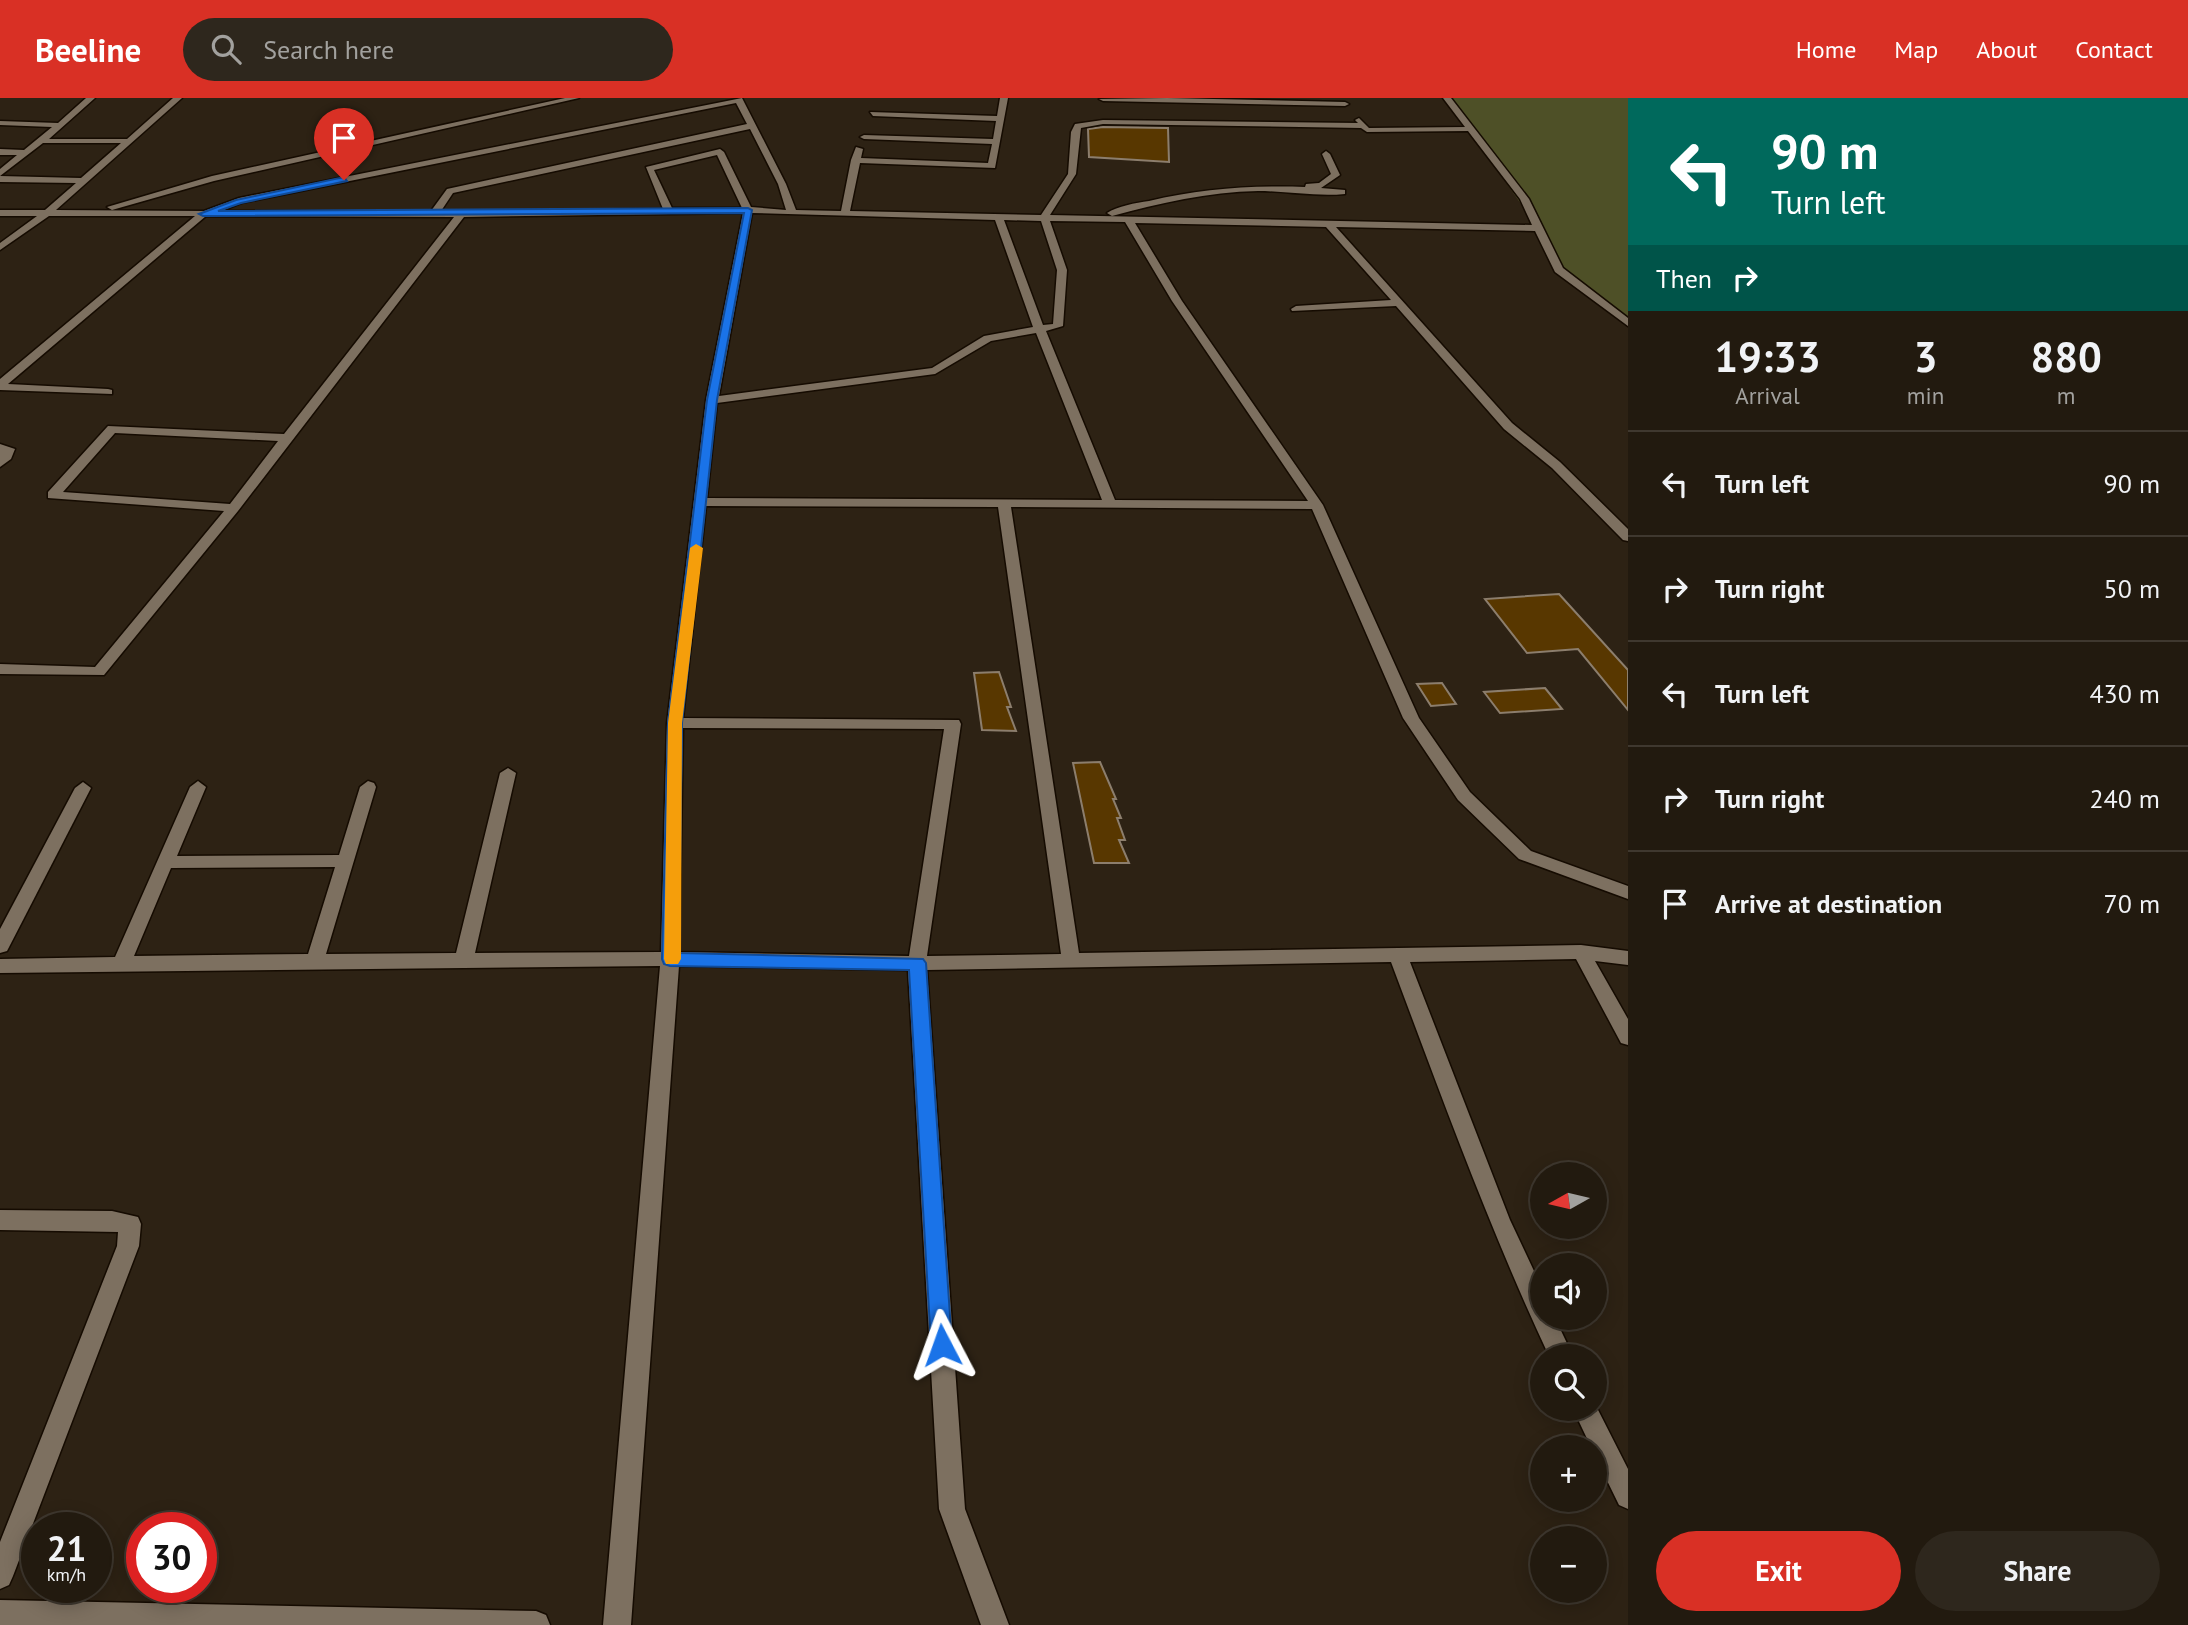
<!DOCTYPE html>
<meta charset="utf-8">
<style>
:root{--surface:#221a0f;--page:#2e271d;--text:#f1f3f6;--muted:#a2a19e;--line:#3f382f;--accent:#d93025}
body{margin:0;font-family:"PT Sans",sans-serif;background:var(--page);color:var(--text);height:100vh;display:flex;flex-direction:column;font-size:26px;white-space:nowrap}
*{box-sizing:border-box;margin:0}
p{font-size:23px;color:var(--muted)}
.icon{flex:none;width:38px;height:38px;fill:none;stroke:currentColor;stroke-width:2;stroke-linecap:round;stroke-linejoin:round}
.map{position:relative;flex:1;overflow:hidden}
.sheet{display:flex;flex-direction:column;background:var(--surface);width:560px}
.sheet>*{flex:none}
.top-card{background:#00695c;color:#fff;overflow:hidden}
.needle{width:46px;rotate:262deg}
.tools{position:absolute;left:1530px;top:1064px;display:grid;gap:14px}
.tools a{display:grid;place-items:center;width:77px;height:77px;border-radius:50%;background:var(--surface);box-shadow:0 4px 18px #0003,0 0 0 2px var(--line);font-size:35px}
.speed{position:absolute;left:21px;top:1414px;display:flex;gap:14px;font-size:35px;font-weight:700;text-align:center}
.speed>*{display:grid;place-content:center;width:91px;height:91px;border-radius:50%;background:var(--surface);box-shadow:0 4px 18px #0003,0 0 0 2px var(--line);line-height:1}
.speed small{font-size:18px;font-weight:400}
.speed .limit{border:10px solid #d22;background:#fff;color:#111}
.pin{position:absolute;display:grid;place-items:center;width:60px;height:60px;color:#fff;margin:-72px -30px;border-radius:50% 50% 50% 0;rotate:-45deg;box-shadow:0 0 7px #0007}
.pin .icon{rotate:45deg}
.me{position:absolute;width:77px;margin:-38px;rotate:356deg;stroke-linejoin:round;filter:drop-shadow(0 0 5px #0008)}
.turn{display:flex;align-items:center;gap:24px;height:147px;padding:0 28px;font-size:32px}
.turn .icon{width:91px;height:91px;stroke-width:2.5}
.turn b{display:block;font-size:49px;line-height:60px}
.then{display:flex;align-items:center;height:66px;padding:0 28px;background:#0003;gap:14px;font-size:26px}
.eta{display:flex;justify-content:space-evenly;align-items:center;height:119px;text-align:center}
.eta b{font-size:42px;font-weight:800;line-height:49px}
.cta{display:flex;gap:14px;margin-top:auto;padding:14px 28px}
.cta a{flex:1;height:80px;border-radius:42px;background:var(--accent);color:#fff;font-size:28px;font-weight:800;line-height:80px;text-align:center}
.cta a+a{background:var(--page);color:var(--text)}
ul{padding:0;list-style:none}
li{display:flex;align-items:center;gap:21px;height:105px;padding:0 28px;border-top:2px solid var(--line)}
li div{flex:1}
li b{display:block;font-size:26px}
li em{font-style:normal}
header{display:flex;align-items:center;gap:42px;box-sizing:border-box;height:98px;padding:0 35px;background:var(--accent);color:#fff}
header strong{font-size:33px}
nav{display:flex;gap:38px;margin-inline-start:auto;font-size:24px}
.search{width:490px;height:63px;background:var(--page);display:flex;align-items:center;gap:18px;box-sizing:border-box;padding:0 24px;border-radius:38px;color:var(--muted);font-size:26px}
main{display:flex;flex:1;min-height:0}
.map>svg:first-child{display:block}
</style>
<header>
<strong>Beeline</strong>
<div class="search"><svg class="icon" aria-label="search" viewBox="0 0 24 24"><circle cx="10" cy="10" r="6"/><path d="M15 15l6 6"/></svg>Search here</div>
<nav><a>Home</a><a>Map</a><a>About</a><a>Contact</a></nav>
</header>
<main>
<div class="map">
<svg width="1628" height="1527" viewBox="0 0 1628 1527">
<rect width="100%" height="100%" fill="#2d2214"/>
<path fill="#4e5027" d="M1446,0H1628V225L1559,172L1538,130Z"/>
<g fill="#583700" stroke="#8c7e6d" stroke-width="2">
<path d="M1103,29L1168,30L1169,64L1089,59L1088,31Z"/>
<path d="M1559,496L1628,572V612L1578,551L1527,555L1485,501Z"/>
<path d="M999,574L1011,609H1007L1016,633L982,632L974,575Z"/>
<path d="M1442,585L1456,606L1431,608L1417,586Z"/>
<path d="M1545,590L1562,611L1500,615L1484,594Z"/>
<path d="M1100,664L1116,701H1113L1121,720H1117L1125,742H1119L1129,765H1094L1073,665Z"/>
</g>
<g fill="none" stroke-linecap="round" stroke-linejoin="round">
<defs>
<g id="minor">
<path d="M86,0H95L49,41H127L173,0H182L56,112L204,113L239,100L742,0L786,86L796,112L841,113L851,62L856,49L863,51L861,60L988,65L992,46L864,41L860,39L864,37L993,41L996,23L873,18L870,14L997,18L1000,0H1008L995,70L860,65L850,113L1041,117L1068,76L1071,34L1075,26L1103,22L1358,25L1355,22L1359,20L1369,30L1465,29L1443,0H1451L1529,101L1563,170L1628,220V228L1555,174L1535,133L1336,129L1512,325L1560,364L1628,431V443L1623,442L1552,370L1504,331L1396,208L1292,213L1291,211L1296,208L1391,202L1326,129L1135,125L1182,203L1323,407L1419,620L1470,694L1531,753L1628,788V801L1519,761L1458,702L1403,620L1312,411L1011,409L1079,855L1581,847L1628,853V867L1595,863L1628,921V947L1621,945L1576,861L1410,864L1510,1122L1542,1190V1220H1555L1573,1258H1549C1489,1130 1441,997 1391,864L927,872L965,1411L1009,1527H981L939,1411L908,872L679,868L631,1527H603L660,868L0,875V861L115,859L190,689L198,683L206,689L177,758L339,757L360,689L368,683L374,685L376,689L326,856L456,855L500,675L508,670L516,675L475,855L661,854L667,625L706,302L743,115L464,119L238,413L104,577L0,576V566L95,569L224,413L48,400V394L108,328L284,336L454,119L206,118L8,286L108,291L112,292V296L0,292V281L195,118H49L0,152V145L37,118H0V112H45L76,85L0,84V78L81,80L121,45H43L0,78V71L17,57H0V51L24,52L52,29L0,27V23L58,25ZM736,5L747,26L447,91L431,113H221L241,105ZM1103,26L1361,30L1367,34L1468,33L1520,101L1532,127L1050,117L1076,76L1081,30ZM750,31L778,86L786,112L751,109L724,54L720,51L646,69L663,111L441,113L453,95ZM717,57L742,110H672L654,72ZM752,115L995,122L1033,229L984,238L932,270L719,298ZM1004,122L1041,123L1057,172L1053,226L1043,227ZM1050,123L1125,124L1172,203L1308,403L1115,402L1046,233L1063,228L1067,172ZM1036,235L1102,402L707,400L717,305L935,276L991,243ZM115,335L278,343L230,406L63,394ZM706,408L998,409L1061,856L927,858L961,626L959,622L683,620ZM683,630L944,631L909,858L679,854ZM335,769L308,856L134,858L171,770Z"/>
<path d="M565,0H579L214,83L112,112L107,109L212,78Z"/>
<path d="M1167,0L1345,4L1349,6L1345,8L1103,3L1099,1Z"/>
<path d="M1326,53L1330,56L1340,77L1321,90L1345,92V96C1317,99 1286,93 1258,93C1208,94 1160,105 1112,118L1107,115C1118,108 1135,105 1149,103C1200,91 1252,87 1305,89L1306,86L1319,85L1331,76L1322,56Z"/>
<path d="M0,346L15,351L11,361L0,369Z"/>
<path d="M83,684L91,690L7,853L0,855V831L75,690Z"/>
<path d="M0,1112L112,1113L138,1119L141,1126L139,1148L13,1478L9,1487L0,1491V1444L117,1148L118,1134L0,1132Z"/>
<path d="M1594,1304L1628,1371V1411L1619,1407L1594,1356V1349H1591L1573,1311H1594Z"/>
<path d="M0,1502L536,1513L546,1517L550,1527H0Z"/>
</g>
</defs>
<use href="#minor" stroke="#150b01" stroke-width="3"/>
<use href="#minor" fill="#7d7060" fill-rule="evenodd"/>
</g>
<path fill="#1a73e8" stroke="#114b97" stroke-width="2" d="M344,79L347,83L241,105L218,113L748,110L752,112L717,302L682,625L679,855L923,861L926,865L952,1247L949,1255L942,1258L934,1255L931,1247L909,872L670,868L664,866L662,861L668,625L707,302L744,115L203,118L199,116L236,102Z"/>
<path fill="#f59e0b" d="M696,446L703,450L682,625L681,861L678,866H666L664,861L668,625L690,450Z"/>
</svg>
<div class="tools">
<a><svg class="needle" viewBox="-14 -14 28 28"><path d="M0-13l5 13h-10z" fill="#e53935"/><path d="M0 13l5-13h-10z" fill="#a2a19e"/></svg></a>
<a><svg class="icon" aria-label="sound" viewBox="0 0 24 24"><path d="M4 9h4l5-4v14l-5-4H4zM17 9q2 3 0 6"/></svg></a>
<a><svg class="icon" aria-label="search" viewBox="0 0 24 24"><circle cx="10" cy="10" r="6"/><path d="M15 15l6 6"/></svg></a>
<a>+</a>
<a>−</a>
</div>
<div class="speed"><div>21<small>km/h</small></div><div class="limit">30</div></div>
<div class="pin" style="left:344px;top:82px;background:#d93025"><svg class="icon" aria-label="arrive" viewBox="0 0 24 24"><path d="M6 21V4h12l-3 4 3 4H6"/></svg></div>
<svg class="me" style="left:942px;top:1247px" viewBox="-20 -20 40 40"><path d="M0-17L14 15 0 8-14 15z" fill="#1a73e8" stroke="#fff" stroke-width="4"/></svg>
</div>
<section class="sheet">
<div class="top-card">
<div class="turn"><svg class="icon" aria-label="left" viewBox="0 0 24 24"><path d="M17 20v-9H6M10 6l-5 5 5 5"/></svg><div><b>90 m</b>Turn left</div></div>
<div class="then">Then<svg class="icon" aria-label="right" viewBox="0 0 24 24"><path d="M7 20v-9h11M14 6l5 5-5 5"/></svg></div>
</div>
<div class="eta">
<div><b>19:33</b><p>Arrival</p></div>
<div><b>3</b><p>min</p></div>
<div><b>880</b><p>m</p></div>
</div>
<ul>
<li><svg class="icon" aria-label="left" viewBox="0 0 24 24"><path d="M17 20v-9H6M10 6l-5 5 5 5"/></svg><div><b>Turn left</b></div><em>90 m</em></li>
<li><svg class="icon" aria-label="right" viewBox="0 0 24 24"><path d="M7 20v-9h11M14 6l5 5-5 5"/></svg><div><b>Turn right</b></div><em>50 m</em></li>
<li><svg class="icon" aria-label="left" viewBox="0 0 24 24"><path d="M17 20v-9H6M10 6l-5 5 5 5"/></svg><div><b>Turn left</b></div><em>430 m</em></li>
<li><svg class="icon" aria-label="right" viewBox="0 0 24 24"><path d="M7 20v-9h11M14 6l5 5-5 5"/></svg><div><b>Turn right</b></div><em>240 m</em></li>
<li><svg class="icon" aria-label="arrive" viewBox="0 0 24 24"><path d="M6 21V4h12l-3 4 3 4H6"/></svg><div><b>Arrive at destination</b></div><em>70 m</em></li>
</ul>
<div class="cta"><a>Exit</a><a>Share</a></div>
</section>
</main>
